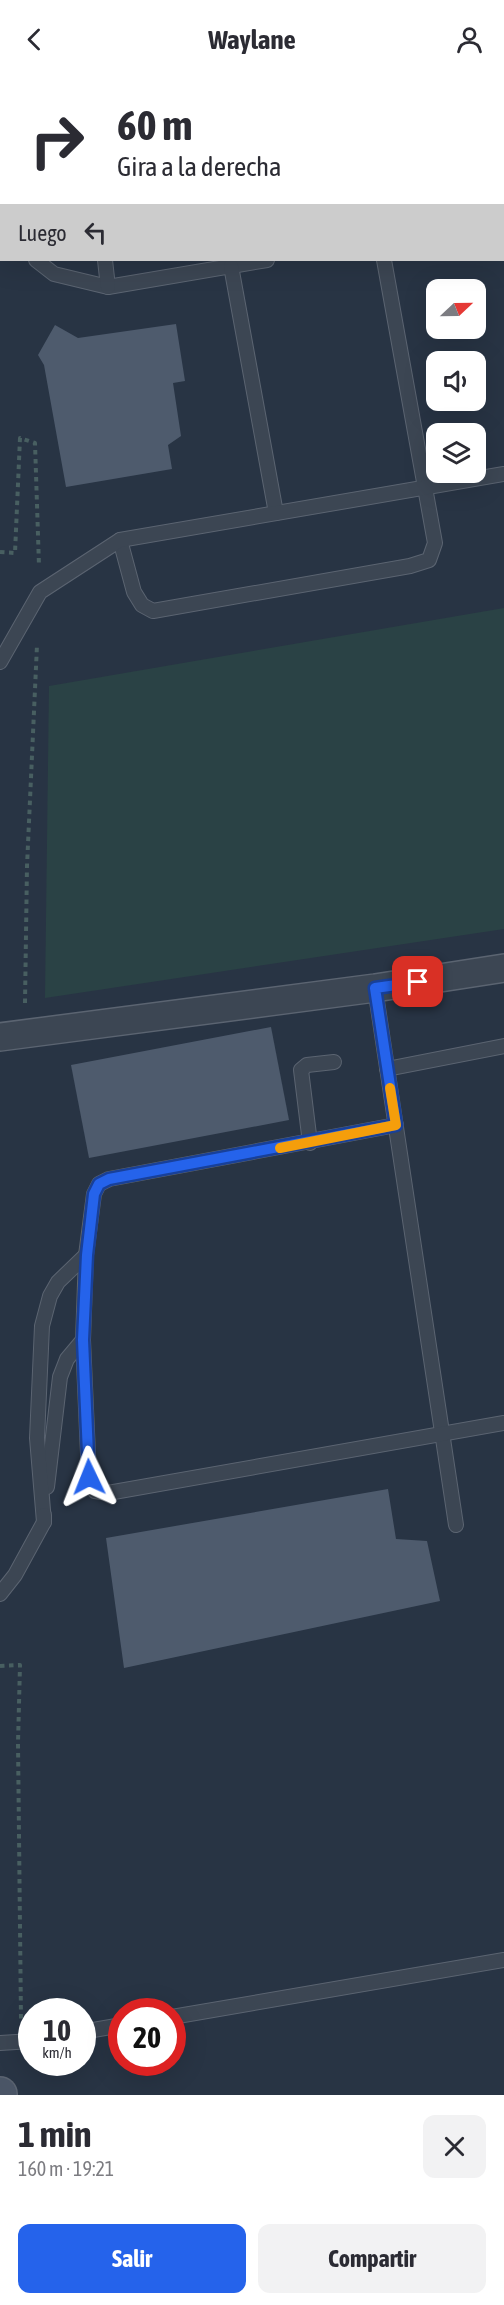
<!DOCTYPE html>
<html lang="es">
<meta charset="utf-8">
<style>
:root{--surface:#fff;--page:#f2f2f3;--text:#2b2b33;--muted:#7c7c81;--accent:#2563eb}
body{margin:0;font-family:"Asap Condensed",sans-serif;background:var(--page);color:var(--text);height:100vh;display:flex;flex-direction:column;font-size:22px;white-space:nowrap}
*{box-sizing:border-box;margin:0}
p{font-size:20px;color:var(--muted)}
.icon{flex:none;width:33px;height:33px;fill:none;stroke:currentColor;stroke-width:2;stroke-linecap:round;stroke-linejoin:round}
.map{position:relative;height:2017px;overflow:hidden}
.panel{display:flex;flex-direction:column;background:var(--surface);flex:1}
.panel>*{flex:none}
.guide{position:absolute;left:0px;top:0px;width:504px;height:183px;box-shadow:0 6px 24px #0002;background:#fff;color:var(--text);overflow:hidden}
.needle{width:39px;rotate:68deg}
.tools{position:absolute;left:426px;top:201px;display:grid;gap:12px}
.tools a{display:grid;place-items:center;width:60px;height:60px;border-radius:12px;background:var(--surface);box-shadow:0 6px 24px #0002;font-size:30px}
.speed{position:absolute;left:18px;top:1920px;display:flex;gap:12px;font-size:30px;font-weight:700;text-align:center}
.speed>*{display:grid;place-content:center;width:78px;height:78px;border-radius:50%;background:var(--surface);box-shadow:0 6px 24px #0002;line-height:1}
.speed small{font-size:15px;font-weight:400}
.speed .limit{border:9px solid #d22;background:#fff;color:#111}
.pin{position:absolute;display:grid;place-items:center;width:51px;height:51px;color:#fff;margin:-26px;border-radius:12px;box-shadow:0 3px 9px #0006}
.me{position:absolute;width:66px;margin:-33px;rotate:358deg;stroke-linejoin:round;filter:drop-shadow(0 0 4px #0008)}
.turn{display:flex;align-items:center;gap:21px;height:126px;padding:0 18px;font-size:27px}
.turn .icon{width:78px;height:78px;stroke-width:2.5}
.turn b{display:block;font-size:42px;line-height:51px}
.then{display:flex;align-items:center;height:57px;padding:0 18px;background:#0003;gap:12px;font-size:22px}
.round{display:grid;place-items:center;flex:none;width:63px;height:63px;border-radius:12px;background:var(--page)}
.overview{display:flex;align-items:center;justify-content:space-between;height:102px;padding:0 18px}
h1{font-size:36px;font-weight:700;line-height:45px}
.cta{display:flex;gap:12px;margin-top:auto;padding:12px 18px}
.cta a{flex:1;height:69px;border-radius:12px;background:var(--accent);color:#fff;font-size:24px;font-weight:700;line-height:69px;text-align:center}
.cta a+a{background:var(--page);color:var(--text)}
header{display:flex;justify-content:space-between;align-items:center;height:78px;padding:0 18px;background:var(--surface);font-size:27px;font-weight:700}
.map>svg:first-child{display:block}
</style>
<header><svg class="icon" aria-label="back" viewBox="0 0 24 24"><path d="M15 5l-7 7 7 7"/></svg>Waylane<svg class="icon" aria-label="person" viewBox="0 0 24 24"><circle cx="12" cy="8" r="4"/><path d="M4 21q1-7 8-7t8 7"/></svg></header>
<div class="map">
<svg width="504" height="2017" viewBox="0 0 504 2017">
<rect width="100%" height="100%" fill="#283444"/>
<path fill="#2a4245" d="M504,530V851L45,920L49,608Z"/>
<g fill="#4e5b6d">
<path d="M176,246L185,303L173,305L181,358L168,367L172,391L66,409L44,287L38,277L55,247L78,260Z"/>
<path d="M271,949L289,1042L89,1080L71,987Z"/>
<path d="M388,1411L396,1461L427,1463L440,1523L124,1590L106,1460Z"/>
</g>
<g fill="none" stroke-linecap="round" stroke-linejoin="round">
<defs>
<g id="service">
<path d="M239,0V2"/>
<path d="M350,0V2"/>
<path d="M22,2V0"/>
<path d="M502,141H504"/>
<path d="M0,155L2,156"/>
<path d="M36,182L54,196L108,209L267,182"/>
<path d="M105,182L108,209"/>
<path d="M231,188L276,435"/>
<path d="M120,462L134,514L142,527L153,533L410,488L429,482L435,465L384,182"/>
<path d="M0,584L40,514L120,462L504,396"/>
<path d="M375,910L456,1447"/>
<path d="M387,991L504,968"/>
<path d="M396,1047L109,1101L99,1106L94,1116L86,1177L83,1262L89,1399L95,1413L108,1415L504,1345"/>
<path d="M310,1065L301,992L307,987L334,984"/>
<path d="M47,1409L60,1299L67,1281L83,1262"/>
<path d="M44,1444L37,1360L42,1248L50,1218L58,1204L86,1177"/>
<path d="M0,1516L15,1497L44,1444V1437"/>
<path d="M172,1939L504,1882"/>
<path d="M82,1954L122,1947"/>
<path d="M0,1965L32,1963"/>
</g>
<path id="minor" d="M0,959L375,910L504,890"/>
<path id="secondary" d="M0,2016V2017"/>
</defs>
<use href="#service" stroke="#5b6471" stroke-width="16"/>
<use href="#minor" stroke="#5b6471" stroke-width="30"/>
<use href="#secondary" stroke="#5b6471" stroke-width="36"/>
<g stroke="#485f61" stroke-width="4" stroke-dasharray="4.5 4.5" stroke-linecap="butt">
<path d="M0,474L15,475L20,360L35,365L39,488"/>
<path d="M25,925L27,788L37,567"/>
<path d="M0,1588L20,1587L18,1665L21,1941"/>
</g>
<use href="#service" stroke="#3c4653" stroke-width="14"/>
<use href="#minor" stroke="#3c4653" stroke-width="27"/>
<use href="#secondary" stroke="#4a5566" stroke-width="33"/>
</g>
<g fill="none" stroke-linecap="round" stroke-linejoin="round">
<defs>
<path id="route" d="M89,1399L83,1262L87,1177L94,1116L99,1106L109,1101L396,1047L375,910L418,904"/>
</defs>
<use href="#route" stroke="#184099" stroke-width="15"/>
<use href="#route" stroke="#2563eb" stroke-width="10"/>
<path stroke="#f59e0b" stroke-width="10" d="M280,1070L396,1047L390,1010"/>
</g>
</svg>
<div class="tools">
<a><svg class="needle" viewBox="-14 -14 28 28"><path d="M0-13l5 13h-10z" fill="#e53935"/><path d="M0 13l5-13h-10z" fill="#7c7c81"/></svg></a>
<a><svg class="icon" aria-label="sound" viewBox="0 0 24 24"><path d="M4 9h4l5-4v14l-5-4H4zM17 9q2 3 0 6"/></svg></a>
<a><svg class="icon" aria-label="layers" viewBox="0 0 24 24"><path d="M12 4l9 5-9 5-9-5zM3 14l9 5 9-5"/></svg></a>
</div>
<div class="speed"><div>10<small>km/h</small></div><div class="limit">20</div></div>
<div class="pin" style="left:418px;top:904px;background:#d93025"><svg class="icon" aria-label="arrive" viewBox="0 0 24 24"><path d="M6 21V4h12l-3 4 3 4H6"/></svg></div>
<svg class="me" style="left:89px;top:1399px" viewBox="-20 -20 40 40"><path d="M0-17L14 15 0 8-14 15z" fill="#2563eb" stroke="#fff" stroke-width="4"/></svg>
<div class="guide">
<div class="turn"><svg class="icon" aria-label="right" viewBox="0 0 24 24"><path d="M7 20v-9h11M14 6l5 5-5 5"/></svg><div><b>60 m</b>Gira a la derecha</div></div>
<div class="then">Luego<svg class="icon" aria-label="left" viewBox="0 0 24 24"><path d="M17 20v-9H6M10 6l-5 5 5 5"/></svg></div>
</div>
</div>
<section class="panel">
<div class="overview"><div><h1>1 min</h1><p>160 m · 19:21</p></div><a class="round"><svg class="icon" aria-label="close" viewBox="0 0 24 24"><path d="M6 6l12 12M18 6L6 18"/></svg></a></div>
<div class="cta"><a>Salir</a><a>Compartir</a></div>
</section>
